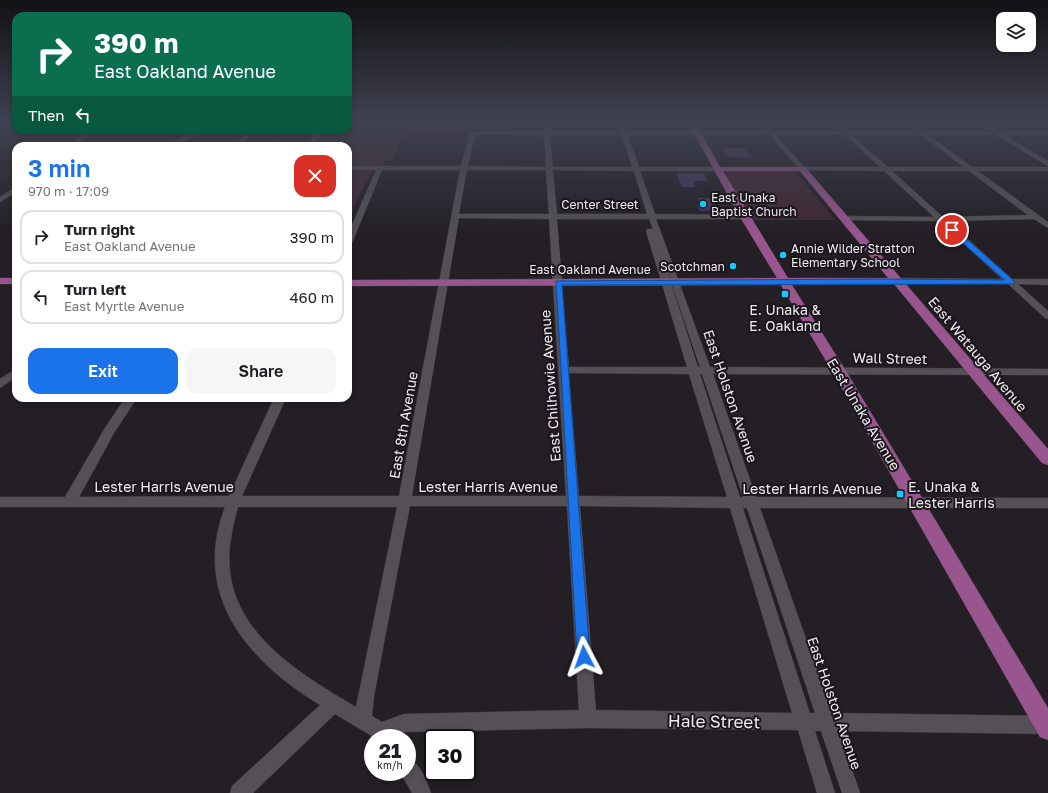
<!DOCTYPE html>
<meta charset="utf-8">
<style>
:root{--surface:#fff;--page:#f6f6f6;--text:#202124;--muted:#757577;--line:#e0e0e0;--accent:#1a73e8}
body{margin:0;font-family:"Golos Text",sans-serif;background:var(--page);color:var(--text);height:100vh;display:flex;flex-direction:column;font-size:15px;white-space:nowrap}
*{box-sizing:border-box;margin:0}
p{font-size:13px;color:var(--muted)}
.icon{flex:none;width:22px;height:22px;fill:none;stroke:currentColor;stroke-width:2;stroke-linecap:round;stroke-linejoin:round}
.map{position:relative;flex:1;overflow:hidden}
.panel{position:absolute;left:12px;top:142px;width:340px;height:260px;display:flex;flex-direction:column;background:var(--surface);border-radius:12px;box-shadow:0 2px 6px #0003}
.panel>*{flex:none}
.top-card{position:absolute;left:12px;top:12px;width:340px;height:122px;border-radius:12px;box-shadow:0 2px 6px #0003;background:#0b6e4f;color:#fff;overflow:hidden}
.buttons{position:absolute;left:996px;top:12px;display:grid;gap:8px}
.buttons a{display:grid;place-items:center;width:40px;height:40px;border-radius:8px;background:var(--surface);box-shadow:0 2px 6px #0003;font-size:20px}
.speed{position:absolute;left:364px;top:729px;display:flex;gap:8px;font-size:20px;font-weight:700;text-align:center}
.speed>*{display:grid;place-content:center;width:52px;height:52px;border-radius:50%;background:var(--surface);box-shadow:0 2px 6px #0003;line-height:1}
.speed small{font-size:10px;font-weight:400}
.speed .limit{border:2px solid #111;border-radius:6px;background:#fff;color:#111}
.pin{position:absolute;display:grid;place-items:center;width:34px;height:34px;color:#fff;margin:-17px;border:2px solid #fff;border-radius:50%;box-shadow:0 1px 4px #0007}
.me{position:absolute;width:44px;margin:-22px;rotate:356deg;stroke-linejoin:round;filter:drop-shadow(0 0 3px #0008)}
.turn{display:flex;align-items:center;gap:14px;height:84px;padding:0 16px;font-size:18px}
.turn .icon{width:52px;height:52px;stroke-width:2.5}
.turn b{display:block;font-size:28px;line-height:34px}
.then{display:flex;align-items:center;height:38px;padding:0 16px;background:#0003;gap:8px;font-size:15px}
.round{display:grid;place-items:center;flex:none;width:42px;height:42px;border-radius:12px;background:var(--page)}
.overview{display:flex;align-items:center;justify-content:space-between;height:68px;padding:0 16px}
h1{font-size:24px;font-weight:600;line-height:30px;color:var(--accent)}
.primary-button{display:flex;gap:8px;margin-top:auto;padding:8px 16px}
.primary-button a{flex:1;height:46px;border-radius:12px;background:var(--accent);color:#fff;font-size:16px;font-weight:600;line-height:46px;text-align:center}
.primary-button a+a{background:var(--page);color:var(--text)}
ul{padding:0;list-style:none}
li{display:flex;align-items:center;gap:12px;height:54px;margin:0 8px 6px;padding:0 8px;border:2px solid var(--line);border-radius:12px}
li div{flex:1}
li b{display:block;font-size:15px}
li em{font-style:normal}
.map>svg:first-child{display:block}
</style>
<div class="map">
<svg width="1048" height="793" viewBox="0 0 1048 793">
<rect width="100%" height="100%" fill="#231f25"/>
<g fill="#402832">
<path d="M348,122H511V130H464L463,134H404L393,161H384L381,167H348V146H304L314,132H285L275,146H271L280,134H251L254,130H348Z"/>
<path d="M348,169H374L361,192L348,219Z"/>
<path d="M721,171H795L835,220H749Z"/>
</g>
<g fill="#43385c">
<path d="M723,148H744L752,158L729,157Z"/>
<path d="M676,173H704L708,181H693L696,187H682Z"/>
<path d="M698,198H710L715,210L700,211L697,204H700Z"/>
</g>
<g fill="none" stroke-linecap="round" stroke-linejoin="round">
<defs>
<g id="minor">
<path d="M543,122H549L550,131H621L618,122H624L627,131H767L759,122H765L773,131H841L831,122H837L848,131H916L904,122H911L923,131H990L976,122H983L998,131H1048V135H1004L1048,161V166L996,135H928L972,167H1048V171H978L1048,222V228L1034,219L948,221L1012,279H1048V285L1018,284L1048,311V319L1045,318L1008,284L894,283L893,281L897,278L1002,279L939,221L840,220V216H843L934,217L884,171L800,170L770,135H628L639,167H719L722,169L719,171H640L655,214L745,215L749,217L745,219H656L710,367L1048,369V375L713,374L756,497L1048,498V508H760L832,713L1048,716V734L839,731L860,793H842L821,731H815L835,793H817L798,730L588,728L404,732L394,735L395,738H375L335,714L253,793H230L232,786L320,705C248,661 191,596 225,507H0V497H65L105,428L125,398H137L114,433L79,497L229,496L274,398H286L242,496H399L460,170H382L352,243L348,245V234L376,170H348V166H461L470,133L481,131H544ZM475,135H544L546,167L468,166ZM550,135H622L632,167H553ZM776,135H845L880,167H804ZM851,135H921L964,167H888ZM467,170H546L549,214H459ZM553,170L634,171L647,214H557ZM892,171H969L1028,215L943,217ZM459,218L549,219L566,496H412ZM557,219H649L653,229H647L646,231L687,367H569ZM659,246L700,367H698ZM569,373L689,374L727,497L579,496ZM700,374H702L743,497H740ZM410,506H567L579,710L404,714L382,722L372,716L374,696ZM580,506L730,508L792,713L596,710ZM238,507H397L356,707C295,671 221,627 230,545C232,532 234,520 238,507ZM743,508H747L815,713H810Z"/>
<path d="M93,130H100L83,139L76,146H69L79,137Z"/>
<path d="M198,130H255L240,146H234L245,134L201,133L173,146H165Z"/>
<path d="M318,131L321,133L313,146H307L316,132Z"/>
<path d="M16,187V192L0,202V197Z"/>
<path d="M16,369V377L0,388V379Z"/>
<path d="M407,758C421,763 426,780 431,793H412L400,772H407Z"/>
</g>
<g id="major">
<path d="M688,122H695L720,167H805L1048,449V465L1042,463L894,284L792,285L846,371L1048,708V740L1040,737L832,371L781,285L348,286V280L777,278L740,217ZM723,171H800L888,278H788Z"/>
<rect x="0" y="278" width="16" height="6"/>
</g>
</defs>
<use href="#minor" stroke="#3e3b40" stroke-width="1"/>
<use href="#major" stroke="#3e3b40" stroke-width="1"/>
<use href="#minor" fill="#545056" fill-rule="evenodd"/>
<use href="#major" fill="#98558e" fill-rule="evenodd"/>
</g>
<linearGradient id="sky" x2="0" y2="1"><stop stop-color="#131114"/><stop offset="0.52" stop-color="#3f4251"/><stop offset="1" stop-color="#3f4251" stop-opacity="0"/></linearGradient>
<rect width="1048" height="233" fill="url(#sky)"/>
<path fill="#1a73e8" stroke="#114b97" d="M949,228H954L1014,281V284L562,285L590,657L588,662L584,663L579,662L577,657L556,281L883,279L1005,280L949,231Z"/>
<g fill="#15cafb" stroke="#1a161b" stroke-width="1.5">
<circle cx="703" cy="204" r="4"/>
<circle cx="783" cy="255" r="4"/>
<circle cx="733" cy="266" r="4"/>
<rect x="781" y="290" width="8" height="8" rx="2"/>
<rect x="896" y="490" width="8" height="8" rx="2"/>
</g>
<g text-anchor="middle" dominant-baseline="central" stroke-width="4" stroke-linejoin="round" paint-order="stroke">
<g font-size="12" fill="#efecf0" stroke="#1a161b" text-anchor="start">
<text x="711" y="197">East Unaka<tspan x="711" dy="14">Baptist Church</tspan></text>
<text x="791" y="248">Annie Wilder Stratton<tspan x="791" dy="14">Elementary School</tspan></text>
<text x="725" y="266" text-anchor="end">Scotchman</text>
</g>
<g font-size="12" fill="#efecf0" stroke="#1a161b">
<text x="600" y="204">Center Street</text>
<text x="590" y="269">East Oakland Avenue</text>
</g>
<g font-size="14" fill="#efecf0" stroke="#1a161b">
<text x="785" y="309">E. Unaka &amp;<tspan x="785" dy="16">E. Oakland</tspan></text>
<text x="908" y="486" text-anchor="start">E. Unaka &amp;<tspan x="908" dy="16">Lester Harris</tspan></text>
</g>
<g font-size="14" fill="#efecf0" stroke="#1a161b">
<text transform="translate(978 354) rotate(50)">East Watauga Avenue</text>
<text transform="translate(890 358) rotate(1)">Wall Street</text>
<text transform="translate(550 386) rotate(-94)">East Chilhowie Avenue</text>
<text transform="translate(731 396) rotate(71)">East Holston Avenue</text>
<text transform="translate(864 414) rotate(59)">East Unaka Avenue</text>
<text transform="translate(403 425) rotate(-80)">East 8th Avenue</text>
<text x="164" y="486">Lester Harris Avenue</text>
<text x="488" y="486">Lester Harris Avenue</text>
<text x="812" y="488">Lester Harris Avenue</text>
<text transform="translate(835 703) rotate(71)">East Holston Avenue</text>
</g>
<g font-size="17" fill="#efecf0" stroke="#1a161b">
<text transform="translate(714 721) rotate(1)">Hale Street</text>
</g>
</g>
</svg>
<div class="buttons">
<a><svg class="icon" aria-label="layers" viewBox="0 0 24 24"><path d="M12 4l9 5-9 5-9-5zM3 14l9 5 9-5"/></svg></a>
</div>
<div class="speed"><div>21<small>km/h</small></div><div class="limit">30</div></div>
<div class="pin" style="left:952px;top:230px;background:#d93025"><svg class="icon" aria-label="arrive" viewBox="0 0 24 24"><path d="M6 21V4h12l-3 4 3 4H6"/></svg></div>
<svg class="me" style="left:584px;top:657px" viewBox="-20 -20 40 40"><path d="M0-17L14 15 0 8-14 15z" fill="#1a73e8" stroke="#fff" stroke-width="4"/></svg>
<div class="top-card">
<div class="turn"><svg class="icon" aria-label="right" viewBox="0 0 24 24"><path d="M7 20v-9h11M14 6l5 5-5 5"/></svg><div><b>390 m</b>East Oakland Avenue</div></div>
<div class="then">Then<svg class="icon" aria-label="left" viewBox="0 0 24 24"><path d="M17 20v-9H6M10 6l-5 5 5 5"/></svg></div>
</div>
<section class="panel">
<div class="overview"><div><h1>3 min</h1><p>970 m · 17:09</p></div><a class="round" style="background:#d93025;color:#fff"><svg class="icon" aria-label="close" viewBox="0 0 24 24"><path d="M6 6l12 12M18 6L6 18"/></svg></a></div>
<ul>
<li><svg class="icon" aria-label="right" viewBox="0 0 24 24"><path d="M7 20v-9h11M14 6l5 5-5 5"/></svg><div><b>Turn right</b><p>East Oakland Avenue</p></div><em>390 m</em></li>
<li><svg class="icon" aria-label="left" viewBox="0 0 24 24"><path d="M17 20v-9H6M10 6l-5 5 5 5"/></svg><div><b>Turn left</b><p>East Myrtle Avenue</p></div><em>460 m</em></li>
</ul>
<div class="primary-button"><a>Exit</a><a>Share</a></div>
</section>
</div>
